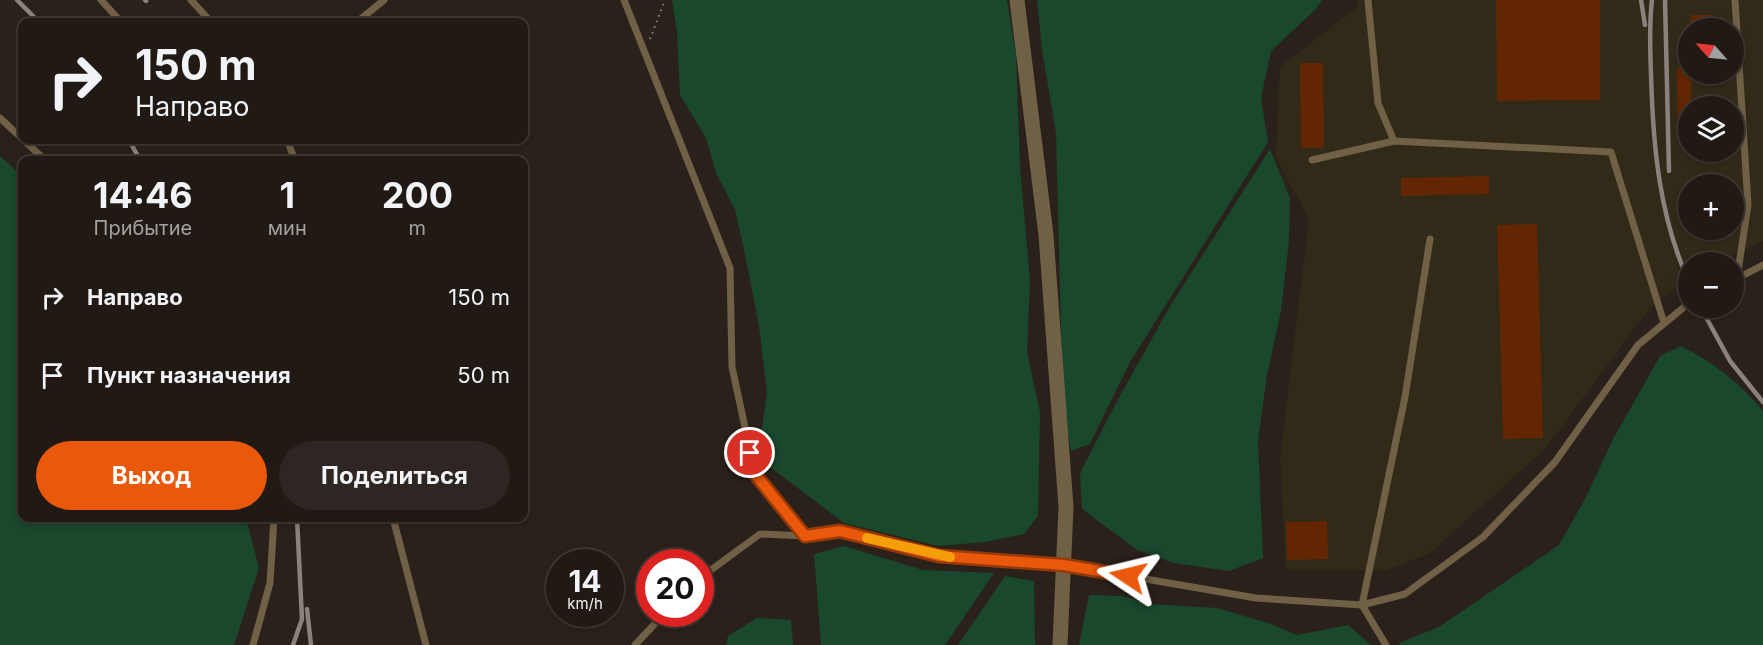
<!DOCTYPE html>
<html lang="ru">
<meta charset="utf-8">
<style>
:root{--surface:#201914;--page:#2d2622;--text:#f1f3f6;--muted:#a2a0a0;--line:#3d3834;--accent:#ea580c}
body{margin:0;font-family:Inter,sans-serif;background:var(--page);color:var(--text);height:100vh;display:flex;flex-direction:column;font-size:22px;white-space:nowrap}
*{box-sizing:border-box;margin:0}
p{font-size:20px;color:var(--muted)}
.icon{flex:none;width:33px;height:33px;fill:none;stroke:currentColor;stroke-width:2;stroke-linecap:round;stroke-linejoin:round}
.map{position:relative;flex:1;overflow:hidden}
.side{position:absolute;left:18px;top:156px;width:510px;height:366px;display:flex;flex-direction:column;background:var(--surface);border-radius:12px;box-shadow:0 3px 9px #0003,0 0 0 2px var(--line)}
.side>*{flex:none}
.top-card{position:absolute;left:18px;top:18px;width:510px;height:126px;border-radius:12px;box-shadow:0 3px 9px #0003,0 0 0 2px var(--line);background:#201914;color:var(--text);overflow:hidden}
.needle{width:39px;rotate:297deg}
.buttons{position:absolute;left:1678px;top:18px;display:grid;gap:12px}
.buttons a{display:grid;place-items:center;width:66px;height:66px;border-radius:50%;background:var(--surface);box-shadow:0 3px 9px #0003,0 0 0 2px var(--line);font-size:30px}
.speed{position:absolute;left:546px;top:549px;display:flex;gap:12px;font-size:30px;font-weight:700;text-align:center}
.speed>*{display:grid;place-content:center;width:78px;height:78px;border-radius:50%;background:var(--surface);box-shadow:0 3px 9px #0003,0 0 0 2px var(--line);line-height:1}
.speed small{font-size:15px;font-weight:400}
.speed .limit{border:9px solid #d22;background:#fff;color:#111}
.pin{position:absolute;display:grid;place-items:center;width:51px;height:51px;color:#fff;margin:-26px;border:3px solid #fff;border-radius:50%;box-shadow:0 2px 6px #0007}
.me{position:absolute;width:66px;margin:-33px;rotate:280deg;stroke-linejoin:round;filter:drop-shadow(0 0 4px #0008)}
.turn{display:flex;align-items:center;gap:21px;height:126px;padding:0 18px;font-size:27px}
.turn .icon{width:78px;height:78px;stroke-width:2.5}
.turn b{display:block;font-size:42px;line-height:51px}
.eta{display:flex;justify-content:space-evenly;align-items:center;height:102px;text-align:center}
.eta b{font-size:36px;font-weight:700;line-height:42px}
.cta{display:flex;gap:12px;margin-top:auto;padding:12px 18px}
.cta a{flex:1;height:69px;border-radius:36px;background:var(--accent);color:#fff;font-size:24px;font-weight:700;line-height:69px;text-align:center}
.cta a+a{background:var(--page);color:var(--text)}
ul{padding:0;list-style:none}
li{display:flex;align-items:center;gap:18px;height:78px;padding:0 18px}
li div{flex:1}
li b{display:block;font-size:22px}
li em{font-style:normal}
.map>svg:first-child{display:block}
</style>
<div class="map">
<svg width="1763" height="645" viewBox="0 0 1763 645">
<rect width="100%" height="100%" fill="#2b211b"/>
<path fill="#312a19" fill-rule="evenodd" d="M1357,0H1763V241L1717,262H1689V279L1659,300L1639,322L1546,448L1429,554L1386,570H1286L1280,457L1309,219L1276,158L1280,67L1357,7ZM1689,28H1734V74H1689ZM1689,106H1734V152H1689ZM1689,184H1734V230H1689Z"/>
<g fill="#19482d">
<path d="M672,0H1007L1016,55L1020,167L1030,280L1027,352L1040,412L1038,516L1024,534L985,542L938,546L844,523L770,467L761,435L767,392L759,326L745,254L735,210L716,173L706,138L680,95L677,32Z"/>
<path d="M1037,0H1322L1316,9L1271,51L1261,98L1268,142L1130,362L1090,444L1071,451L1063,406L1056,133L1042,50Z"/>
<path d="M1270,149L1290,198L1289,241L1281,311L1267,375L1258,441L1263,558L1229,571L1174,563L1137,550L1082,509L1080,473L1116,403L1169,308Z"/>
<path d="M0,156L22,176V518H246L259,568L234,645H0Z"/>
<path d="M1681,346C1713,362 1740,383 1763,411V645H1400L1399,643L1439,627L1559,545L1587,495L1612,441L1660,356Z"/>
<path d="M844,546L923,570L994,573L945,645H821L814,554Z"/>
<path d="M1005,576L1034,581L1035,645H958Z"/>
<path d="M1089,595L1123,596L1148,604L1217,608L1268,623L1297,635L1348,625L1371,645H1079Z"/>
<path d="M757,618L791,620L793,645H726L728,636Z"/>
</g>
<g fill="#622702">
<path d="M1496,0H1600V100L1497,101Z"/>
<rect x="1691" y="15" width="20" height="13"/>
<path d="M1300,63H1323L1324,148H1301Z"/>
<path d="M1677,68H1689V74H1692L1689,136H1678Z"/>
<path d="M1489,176V194L1401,196V178Z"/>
<path d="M1537,224L1543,438L1503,439L1497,225Z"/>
<path d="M1327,521L1328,559L1287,560L1286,522Z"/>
</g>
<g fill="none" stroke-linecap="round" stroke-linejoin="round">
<path stroke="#928984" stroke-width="2" stroke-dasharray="1.5 4.5" stroke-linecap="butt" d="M650,39L665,0"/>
<g stroke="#706046" stroke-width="7">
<path d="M101,0L121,22"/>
<path d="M191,0L211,22"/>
<path d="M624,0L730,268L732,367L755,474L805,536"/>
<path d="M1368,0L1378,103L1394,141"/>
<path d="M1735,0L1748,205L1737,278"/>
<path d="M357,22L384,0"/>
<path d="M0,118L45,160"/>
<path d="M287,140L295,160"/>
<path d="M1312,160L1394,141L1611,152L1664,323"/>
<path d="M1736,279L1763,265"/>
<path d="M393,518L426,645"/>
<path d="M700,578L760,534L805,536L840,531L939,556L1064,565L1256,598L1362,605L1405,594L1483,537L1555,462L1638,345L1689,303"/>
<path d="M253,645L270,583L274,518"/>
<path d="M635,645L664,614"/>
<path d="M1386,645L1362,605L1405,397L1430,239"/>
</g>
<path stroke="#706046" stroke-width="15" d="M1017,0L1046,235L1066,507L1060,645"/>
<g stroke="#8b827d" stroke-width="4.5">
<path d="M17,0L39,22"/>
<path d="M145,0L146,1"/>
<path d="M1641,0L1645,25"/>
<path d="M1652,0C1649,24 1650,50 1651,74C1653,146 1659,216 1689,282"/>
<path d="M1665,0L1669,171"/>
<path d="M129,140L140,160"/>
<path d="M1701,308L1730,361L1763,402"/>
<path d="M307,609L311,645"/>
<path d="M293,645L302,619L297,518"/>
</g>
</g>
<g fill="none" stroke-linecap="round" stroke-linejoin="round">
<defs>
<path id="route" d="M750,453L755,474L805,536L840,531L939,556L1064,565L1128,576"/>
</defs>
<use href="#route" stroke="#983908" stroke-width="15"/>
<use href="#route" stroke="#ea580c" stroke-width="10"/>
<path stroke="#f59e0b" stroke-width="10" d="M867,538L950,557"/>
</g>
</svg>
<div class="buttons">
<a><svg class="needle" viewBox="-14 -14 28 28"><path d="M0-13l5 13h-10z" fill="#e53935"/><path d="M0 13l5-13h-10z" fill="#a2a0a0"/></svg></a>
<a><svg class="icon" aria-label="layers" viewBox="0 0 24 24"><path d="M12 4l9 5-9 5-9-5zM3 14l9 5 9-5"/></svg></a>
<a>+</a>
<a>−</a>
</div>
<div class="speed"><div>14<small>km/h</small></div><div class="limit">20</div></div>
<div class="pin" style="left:750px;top:453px;background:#d93025"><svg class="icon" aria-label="arrive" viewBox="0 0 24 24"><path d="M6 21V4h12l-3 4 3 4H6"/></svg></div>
<svg class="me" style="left:1128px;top:576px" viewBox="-20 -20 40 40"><path d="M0-17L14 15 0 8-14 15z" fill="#ea580c" stroke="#fff" stroke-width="4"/></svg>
<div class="top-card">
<div class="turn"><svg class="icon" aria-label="right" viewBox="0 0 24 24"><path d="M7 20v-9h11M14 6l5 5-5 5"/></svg><div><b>150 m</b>Направо</div></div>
</div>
<section class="side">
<div class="eta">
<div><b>14:46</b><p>Прибытие</p></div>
<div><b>1</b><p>мин</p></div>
<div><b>200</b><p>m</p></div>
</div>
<ul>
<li><svg class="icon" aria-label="right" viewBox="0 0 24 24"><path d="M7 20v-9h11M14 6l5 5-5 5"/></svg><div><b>Направо</b></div><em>150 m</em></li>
<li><svg class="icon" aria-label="arrive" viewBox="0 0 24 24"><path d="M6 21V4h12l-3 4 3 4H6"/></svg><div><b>Пункт назначения</b></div><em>50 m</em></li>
</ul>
<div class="cta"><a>Выход</a><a>Поделиться</a></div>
</section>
</div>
